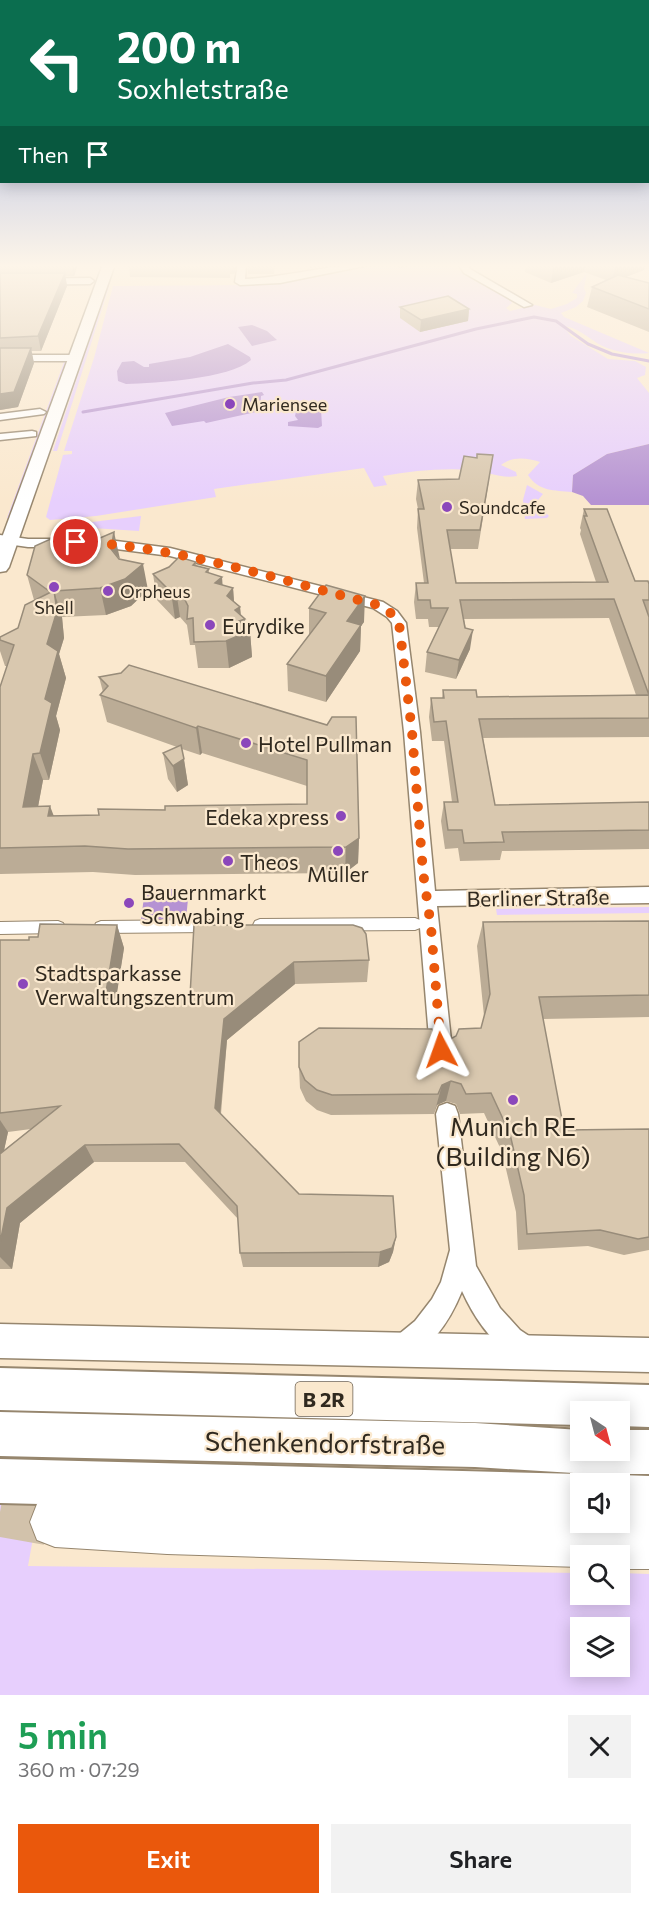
<!DOCTYPE html>
<meta charset="utf-8">
<style>
:root{--surface:#fff;--page:#f2f2f2;--text:#202124;--muted:#757577;--accent:#ea580c}
body{margin:0;font-family:Commissioner,sans-serif;background:var(--page);color:var(--text);height:100vh;display:flex;flex-direction:column;font-size:22px;white-space:nowrap}
*{box-sizing:border-box;margin:0}
p{font-size:20px;color:var(--muted)}
.icon{flex:none;width:33px;height:33px;fill:none;stroke:currentColor;stroke-width:2;stroke-linecap:round;stroke-linejoin:round}
.map{position:relative;height:1695px;overflow:hidden}
.drawer{display:flex;flex-direction:column;background:var(--surface);flex:1}
.drawer>*{flex:none}
.hud{position:absolute;left:0px;top:0px;width:650px;height:183px;box-shadow:0 3px 15px #0003;background:#0b6e4f;color:#fff;overflow:hidden}
.needle{width:39px;rotate:144deg}
.controls{position:absolute;left:570px;top:1401px;display:grid;gap:12px}
.controls a{display:grid;place-items:center;width:60px;height:60px;border-radius:0px;background:var(--surface);box-shadow:0 3px 15px #0003;font-size:30px}
.pin{position:absolute;display:grid;place-items:center;width:51px;height:51px;color:#fff;margin:-26px;border:3px solid #fff;border-radius:50%;box-shadow:0 2px 6px #0007}
.me{position:absolute;width:66px;margin:-33px;rotate:356deg;stroke-linejoin:round;filter:drop-shadow(0 0 4px #0008)}
.turn{display:flex;align-items:center;gap:21px;height:126px;padding:0 18px;font-size:27px}
.turn .icon{width:78px;height:78px;stroke-width:2.5}
.turn b{display:block;font-size:42px;line-height:51px}
.then{display:flex;align-items:center;height:57px;padding:0 18px;background:#0003;gap:12px;font-size:22px}
.round{display:grid;place-items:center;flex:none;width:63px;height:63px;border-radius:0px;background:var(--page)}
.head{display:flex;align-items:center;justify-content:space-between;height:102px;padding:0 18px}
h1{font-size:36px;font-weight:600;line-height:45px;color:#1e9e55}
.primary-button{display:flex;gap:12px;margin-top:auto;padding:12px 18px}
.primary-button a{flex:1;height:69px;border-radius:0px;background:var(--accent);color:#fff;font-size:24px;font-weight:600;line-height:69px;text-align:center}
.primary-button a+a{background:var(--page);color:var(--text)}
.map>svg:first-child{display:block}
</style>
<div class="map">
<svg width="649" height="1695" viewBox="0 0 649 1695">
<rect width="100%" height="100%" fill="#fae8ce"/>
<g fill="#e7cffd" fill-rule="evenodd">
<path d="M381,264L448,266L476,277L510,299L512,303L506,308L510,311L535,305L551,309L567,304L577,298V294L572,293L587,273L584,288L586,293L583,301L576,307L561,313L564,317L649,353C634,355 611,352 597,343C586,336 576,327 563,326L571,336L608,359L635,361L646,367L645,375L637,378L649,393V444L607,454L573,475L572,492C554,490 539,492 528,475L540,462C527,458 512,456 501,465L516,472L517,476C500,479 487,471 471,470C441,468 412,471 383,476L387,485L374,487L364,468L214,489L216,497L96,516L50,520L46,517L63,455L72,454V451H64L94,358L113,286L265,285Z"/>
<path d="M107,287H109L57,451H53Z"/>
<path d="M64,362H68L11,518H7Z"/>
<path d="M527,485L543,494L538,500V505L549,516L547,518L525,519L523,500Z"/>
<path d="M141,516L139,531L92,528V522Z"/>
<path d="M649,907V913L497,915L496,909Z"/>
<path d="M0,1499H40L28,1566L580,1573V1594H620V1573L649,1574V1695H0ZM580,1628H620V1666H580Z"/>
</g>
<g fill="#b592d3">
<path d="M252,325L267,331L277,340L252,346L238,327Z"/>
<path d="M228,344L250,357L251,360C229,379 156,383 126,384L118,381L117,371L122,362L134,361L144,367H149V364L190,357Z"/>
<path d="M262,392L264,395L261,396L260,411L206,423L204,421L172,426L165,413L229,397Z"/>
<path d="M297,408L321,409L322,426L318,428L288,426V422L298,420L295,416Z"/>
<path d="M649,444V505H591L583,496L572,492L573,475L607,454Z"/>
<path d="M145,889H189L186,919L141,920Z"/>
</g>
<g fill="none" stroke-linecap="round" stroke-linejoin="round">
<path stroke="#b592d3" stroke-width="3" d="M83,412L253,383L286,380L476,329L534,317L556,321L588,344L612,354L649,361"/>
<path stroke="#d2c2ab" stroke-width="49" stroke-dasharray="49 24" stroke-linecap="butt" d="M0,1512L55,1522"/>
<defs>
<g id="pedestrian">
<path d="M415,918L420,920L422,924L420,928L415,930L260,931L255,929L253,925L255,921L260,919Z"/>
<path d="M211,920L216,922L218,926L216,930L211,932L101,933L96,931L94,927L96,923L101,921Z"/>
<path d="M58,921L63,923L65,927L63,931L58,933L0,934V922Z"/>
</g>
<g id="minor">
<path d="M238,264H246L245,279C288,277 331,264 374,264L280,283L240,285L235,282Z"/>
<path d="M458,264H467L470,269L532,305L524,307L464,273Z"/>
<path d="M0,279L90,278L94,281L90,284L0,285Z"/>
<path d="M0,355H75L80,358L75,361H0Z"/>
<path d="M40,409L46,412L44,414L0,420V414Z"/>
<path d="M32,431L36,432V436L0,440V434Z"/>
<path d="M0,535L28,539H101L170,548L383,602L397,611L406,623L420,732L435,891L649,887V903L437,906L452,1050L449,1057L441,1060L433,1057L430,1050L404,732L392,623L387,617L373,608L170,556L101,547H28L0,543Z"/>
<path d="M447,1103L455,1106L458,1114L476,1266L500,1308L520,1330L535,1340L539,1349L535,1358L526,1362C496,1350 475,1320 462,1291C450,1321 432,1348 402,1361L393,1357L389,1348L393,1339L415,1321L432,1299L441,1282L450,1250L436,1114L439,1106Z"/>
</g>
<g id="secondary">
<path d="M103,264H115L9,567L6,571L0,572V543Z"/>
<path d="M0,1324L649,1338V1372L0,1358Z"/>
</g>
<g id="trunk">
<path d="M0,1368L649,1385V1427L620,1426V1412H580V1425L0,1410Z"/>
<path d="M0,1412L475,1423L580,1430V1450H620V1430H649V1474H590L475,1467L0,1456Z"/>
<path d="M0,1459L580,1474L596,1480L597,1484H580V1518L0,1503Z"/>
<path d="M620,1475L649,1476V1520L620,1519V1484H603Z"/>
</g>
<path id="motorway" d="M55,1497L167,1504L580,1516V1522H620V1518L649,1519V1569H620V1556H580V1567L167,1554L55,1547L37,1540L30,1522L37,1504Z"/>
</defs>
<use href="#pedestrian" stroke="#96866e" stroke-width="2"/>
<use href="#minor" stroke="#96866e" stroke-width="3"/>
<use href="#secondary" stroke="#96866e" stroke-width="3"/>
<use href="#trunk" stroke="#96866e" stroke-width="4"/>
<use href="#motorway" stroke="#96866e" stroke-width="2"/>
<use href="#pedestrian" fill="#fff" fill-rule="evenodd"/>
<use href="#minor" fill="#fff" fill-rule="evenodd"/>
<use href="#secondary" fill="#fff" fill-rule="evenodd"/>
<use href="#trunk" fill="#fff" fill-rule="evenodd"/>
<use href="#motorway" fill="#fff" fill-rule="evenodd"/>
</g>
<g fill="#bbac96" fill-rule="evenodd">
<path d="M0,264H78L74,276H65L67,286L41,351H31L34,363L18,407L0,410Z"/>
<path d="M129,264H237L234,274H230V278L130,277Z"/>
<path d="M247,264H275L274,274H248Z"/>
<path d="M393,264H416L400,268Z"/>
<path d="M526,264H645L644,270L626,277L649,283V332L587,307L592,287L606,280L584,272L551,283L525,272Z"/>
<path d="M400,307L469,309L468,321L420,332L400,318Z"/>
<path d="M493,455L478,549H450L456,583L596,582L580,534L581,530L580,528L584,509L635,581L649,584V737L483,738L495,805L649,802V849L502,851L500,860L460,861L458,848L445,849L441,821L444,802H452L444,741H432L429,717L431,698H442L443,690L477,697L636,695L609,618L464,619L470,649L456,679L425,672L427,652L439,627H429L428,619H416L414,602L416,583H424L417,528L418,509L416,499L418,480L459,479L477,458Z"/>
<path d="M72,550L120,559L148,590L131,606L106,615L62,617L64,638L59,654L66,678L56,716L60,730L49,780H43L38,807L54,816L99,815L165,810L307,804V786L202,753L200,755L182,749L188,785L177,792L168,779L163,753L177,747L107,722L100,695L103,692L99,677L327,725L359,838L358,863L345,873L135,875L93,872L0,874V687L7,666H5L0,651V637L18,628L34,600L27,575Z"/>
<path d="M196,562V566L209,569V573L222,585L233,588L234,602L240,607L241,615L246,627L250,631L252,657L229,668H198L195,645H190L187,625L180,617L175,619L157,600L153,574Z"/>
<path d="M309,608L364,622L361,626L360,651L326,702L288,691L287,664L309,635Z"/>
<path d="M649,921V1017L543,1019L564,1130L649,1129V1250L624,1255L588,1246L518,1250L516,1212L502,1152L484,1113L460,1114L456,1104L446,1101L437,1105L434,1114L331,1115L317,1110L306,1101L300,1088L299,1067L437,1038L447,1041L481,1028L484,1016L477,946L483,922Z"/>
<path d="M117,925L124,948L116,997L190,996L194,925L369,960L367,982L295,984L227,1040L221,1114L299,1194L396,1237L393,1252L389,1262L378,1267H243L240,1253L238,1219L185,1162H94L20,1223L12,1269H0V940H29L38,937ZM31,1129L4,1150L8,1132Z"/>
</g>
<g fill="#988c7a">
<path d="M72,264H78L74,276Z"/>
<path d="M233,264H237L234,274Z"/>
<path d="M310,264H321V267L310,268Z"/>
<path d="M400,264H416L400,268Z"/>
<path d="M554,264H585L584,272L551,283Z"/>
<path d="M616,264H645L644,270L612,282Z"/>
<path d="M65,273L67,286L41,351L38,336Z"/>
<path d="M469,309L468,321L420,332L421,320Z"/>
<path d="M31,348L34,363L18,407L0,410V394Z"/>
<path d="M114,532L120,559L111,549Z"/>
<path d="M143,564L148,590L131,606L106,615L100,588Z"/>
<path d="M222,577L224,603L215,583Z"/>
<path d="M233,588L235,615L227,596Z"/>
<path d="M176,590L180,617L175,619L171,592Z"/>
<path d="M54,591L62,617L64,638L59,654L66,678L56,716L60,730L49,780L40,753L45,699L47,644Z"/>
<path d="M365,596L364,622L361,626L360,651L326,702V676L347,621Z"/>
<path d="M240,607L241,620L245,619L246,633L250,631L252,657L229,668L226,641L235,610Z"/>
<path d="M473,630L470,649L456,679L459,660Z"/>
<path d="M198,726L202,753L200,755L196,728Z"/>
<path d="M33,754L43,780L33,833L23,807Z"/>
<path d="M184,759L188,785L177,792L173,766Z"/>
<path d="M50,806L60,832L48,816Z"/>
<path d="M359,838L358,863L345,873L346,847Z"/>
<path d="M117,925L124,948L113,1019L105,998Z"/>
<path d="M294,962L295,984L227,1040L219,1127L215,1108L224,1019Z"/>
<path d="M451,1081L446,1101L437,1105L434,1114L442,1085Z"/>
<path d="M0,1120L8,1132L2,1160L0,1157Z"/>
<path d="M85,1145L94,1162L20,1223L12,1269L0,1257V1243L7,1208Z"/>
<path d="M396,1237L393,1252L389,1262L378,1267L380,1252Z"/>
</g>
<g fill="#d9c8af" stroke="#988c7a" stroke-width="1.5">
<path d="M129,264H229V266H128Z"/>
<path d="M0,273H65L38,336L0,338Z"/>
<path d="M618,275L649,283V309L592,287Z"/>
<path d="M448,296L469,309L421,320L400,307Z"/>
<path d="M0,348H31L14,392L0,394Z"/>
<path d="M477,454L493,455L480,530H447L456,583L608,582L584,516H587L584,509H607L635,581H648L649,584V600H643L649,617V695L614,599L460,600L465,628L473,630L459,660L427,652L448,608H431L430,600H418L416,583H428L418,509H424L418,480L459,479L464,456L477,458Z"/>
<path d="M114,532L111,549L119,559L143,564L125,579L100,588L54,591L57,611L47,644L58,651L45,699L52,703L40,753L33,754L23,807L50,806L48,816L99,815L98,809L165,810V806L307,804V760L198,726L196,728L100,695L108,686L99,677L121,673L129,665L327,725L332,717H356L359,838L346,847L128,849L85,846L0,848V687L14,645L0,640V637L18,628L25,605L53,591H49L27,575L35,546L55,537L72,550Z"/>
<path d="M179,557L196,562L193,565L209,569L206,572L222,577L215,583L233,588L227,596L240,607L235,610L245,619L239,621L250,631L226,641L194,642L193,618L187,619L188,606L185,600L176,590L171,592L153,574L169,567Z"/>
<path d="M326,585L365,596L347,621L361,625L326,676L287,664L326,613L309,608Z"/>
<path d="M443,690H476L477,697L649,695V718L479,719L495,805L649,802V830L502,832L504,842L464,843L462,830H448L444,802H458L446,721L434,722L431,698H444Z"/>
<path d="M181,745L184,759L173,766L163,753Z"/>
<path d="M649,921V995L539,997L564,1130L649,1129V1237L638,1239L600,1230L527,1234L524,1195L510,1134L491,1093L466,1094L461,1084L451,1081L442,1085L438,1094L332,1095L317,1090L305,1080L299,1067V1042L319,1028L432,1029L437,1038L447,1041L456,1036L459,1029L481,1028L490,994L483,922Z"/>
<path d="M40,924L117,925L105,998L190,996L194,925H353L362,928L366,934L369,960L294,962L224,1019L215,1108L299,1194L393,1196L396,1237L392,1248L380,1252L240,1253L237,1206L179,1144L85,1145L7,1208L0,1243V1154L60,1106L0,1113V940H29V937H38Z"/>
</g>
<linearGradient id="sky" x2="0" y2="1"><stop stop-color="#93a6e0"/><stop offset="0.53" stop-color="#fdf5e9"/><stop offset="1" stop-color="#fdf5e9" stop-opacity="0"/></linearGradient>
<rect width="649" height="502" fill="url(#sky)"/>
<g fill="none" stroke-linecap="round" stroke-linejoin="round">
<path stroke="#ea580c" stroke-width="10" stroke-dasharray="0 18" d="M76,542C179,546 279,580 378,605L392,614L399,623L412,732L423,872L431,927L441,1050"/>
</g>
<g fill="#8b47bb" stroke="#fae8ce" stroke-width="2">
<circle cx="230" cy="404" r="6"/>
<circle cx="447" cy="507" r="6"/>
<circle cx="54" cy="587" r="6"/>
<circle cx="108" cy="591" r="6"/>
<circle cx="210" cy="625" r="6"/>
<circle cx="246" cy="743" r="6"/>
<circle cx="341" cy="816" r="6"/>
<circle cx="338" cy="851" r="6"/>
<circle cx="228" cy="861" r="6"/>
<circle cx="129" cy="903" r="6"/>
<circle cx="23" cy="984" r="6"/>
<circle cx="513" cy="1100" r="6"/>
</g>
<g text-anchor="middle" dominant-baseline="central" stroke-width="4.5" stroke-linejoin="round" paint-order="stroke">
<g font-size="18" fill="#30291f" stroke="#fae8ce" text-anchor="start">
<text x="242" y="404">Mariensee</text>
<text x="459" y="507">Soundcafe</text>
<text x="120" y="591">Orpheus</text>
<text x="54" y="607" text-anchor="middle">Shell</text>
</g>
<rect fill="#fae8ce" stroke="#6d6254" stroke-width="1.5" x="295.5" y="1382" width="57" height="34" rx="4.5"/>
<g font-size="20" font-weight="bold" fill="#30291f">
<text x="324" y="1399">B 2R</text>
</g>
<g font-size="21" fill="#30291f" stroke="#fae8ce" text-anchor="start">
<text x="222" y="625">Eurydike</text>
<text x="258" y="743">Hotel Pullman</text>
<text x="329" y="816" text-anchor="end">Edeka xpress</text>
<text x="240" y="861">Theos</text>
<text x="338" y="873" text-anchor="middle">Müller</text>
<text x="141" y="891">Bauernmarkt<tspan x="141" dy="24">Schwabing</tspan></text>
<text x="35" y="972">Stadtsparkasse<tspan x="35" dy="24">Verwaltungszentrum</tspan></text>
</g>
<g font-size="21" fill="#30291f" stroke="#fae8ce">
<text transform="translate(538 897) rotate(-1)">Berliner Straße</text>
</g>
<g font-size="26" fill="#30291f" stroke="#fae8ce">
<text x="513" y="1125">Munich RE<tspan x="513" dy="30">(Building N6)</tspan></text>
</g>
<g font-size="26" fill="#30291f" stroke="#fae8ce">
<text transform="translate(325 1442) rotate(1)">Schenkendorfstraße</text>
</g>
</g>
</svg>
<div class="controls">
<a><svg class="needle" viewBox="-14 -14 28 28"><path d="M0-13l5 13h-10z" fill="#e53935"/><path d="M0 13l5-13h-10z" fill="#757577"/></svg></a>
<a><svg class="icon" aria-label="sound" viewBox="0 0 24 24"><path d="M4 9h4l5-4v14l-5-4H4zM17 9q2 3 0 6"/></svg></a>
<a><svg class="icon" aria-label="search" viewBox="0 0 24 24"><circle cx="10" cy="10" r="6"/><path d="M15 15l6 6"/></svg></a>
<a><svg class="icon" aria-label="layers" viewBox="0 0 24 24"><path d="M12 4l9 5-9 5-9-5zM3 14l9 5 9-5"/></svg></a>
</div>
<div class="pin" style="left:76px;top:542px;background:#d93025"><svg class="icon" aria-label="arrive" viewBox="0 0 24 24"><path d="M6 21V4h12l-3 4 3 4H6"/></svg></div>
<svg class="me" style="left:441px;top:1050px" viewBox="-20 -20 40 40"><path d="M0-17L14 15 0 8-14 15z" fill="#ea580c" stroke="#fff" stroke-width="4"/></svg>
<div class="hud">
<div class="turn"><svg class="icon" aria-label="left" viewBox="0 0 24 24"><path d="M17 20v-9H6M10 6l-5 5 5 5"/></svg><div><b>200 m</b>Soxhletstraße</div></div>
<div class="then">Then<svg class="icon" aria-label="arrive" viewBox="0 0 24 24"><path d="M6 21V4h12l-3 4 3 4H6"/></svg></div>
</div>
</div>
<section class="drawer">
<div class="head"><div><h1>5 min</h1><p>360 m · 07:29</p></div><a class="round"><svg class="icon" aria-label="close" viewBox="0 0 24 24"><path d="M6 6l12 12M18 6L6 18"/></svg></a></div>
<div class="primary-button"><a>Exit</a><a>Share</a></div>
</section>
